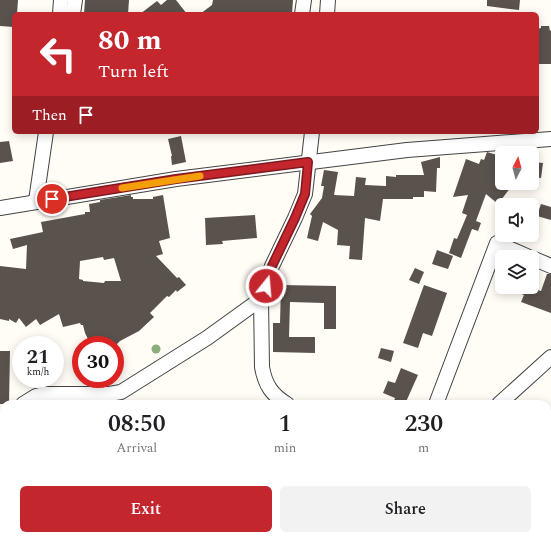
<!DOCTYPE html>
<style>
:root{--surface:#fff;--page:#f2f2f2;--text:#202124;--muted:#757577;--accent:#c4262e}
body{margin:0;font-family:Spectral,serif;background:var(--page);color:var(--text);height:100vh;display:flex;flex-direction:column;font-size:15px;white-space:nowrap}
*{box-sizing:border-box;margin:0}
p{font-size:13px;color:var(--muted)}
.icon{flex:none;width:22px;height:22px;fill:none;stroke:currentColor;stroke-width:2;stroke-linecap:round;stroke-linejoin:round}
.map{position:relative;flex:1;overflow:hidden}
.side{position:absolute;left:0px;top:400px;width:551px;height:140px;display:flex;flex-direction:column;background:var(--surface);border-radius:12px 12px 0 0;box-shadow:0 2px 10px #0003}
.side>*{flex:none}
.banner{position:absolute;left:12px;top:12px;width:527px;height:122px;border-radius:6px;box-shadow:0 2px 10px #0003;background:#c4262e;color:#fff;overflow:hidden}
.needle{width:26px;rotate:6deg}
.controls{position:absolute;left:495px;top:146px;display:grid;gap:8px}
.controls a{display:grid;place-items:center;width:44px;height:44px;border-radius:6px;background:var(--surface);box-shadow:0 2px 10px #0003;font-size:20px}
.speed{position:absolute;left:12px;top:336px;display:flex;gap:8px;font-size:20px;font-weight:700;text-align:center}
.speed>*{display:grid;place-content:center;width:52px;height:52px;border-radius:50%;background:var(--surface);box-shadow:0 2px 10px #0003;line-height:1}
.speed small{font-size:10px;font-weight:400}
.speed .limit{border:6px solid #d22;background:#fff;color:#111}
.pin{position:absolute;display:grid;place-items:center;width:34px;height:34px;color:#fff;margin:-17px;border:2px solid #fff;border-radius:50%;box-shadow:0 1px 4px #0007}
.me{position:absolute;width:44px;margin:-22px;rotate:17deg;stroke-linejoin:round;filter:drop-shadow(0 0 3px #0008)}
.turn{display:flex;align-items:center;gap:14px;height:84px;padding:0 20px;font-size:18px}
.turn .icon{width:52px;height:52px;stroke-width:2.5}
.turn b{display:block;font-size:28px;line-height:34px}
.then{display:flex;align-items:center;height:38px;padding:0 20px;background:#0003;gap:8px;font-size:15px}
.eta{display:flex;justify-content:space-evenly;align-items:center;height:68px;text-align:center}
.eta b{font-size:24px;font-weight:600;line-height:28px}
.primary-button{display:flex;gap:8px;margin-top:auto;padding:8px 20px}
.primary-button a{flex:1;height:46px;border-radius:6px;background:var(--accent);color:#fff;font-size:16px;font-weight:600;line-height:46px;text-align:center}
.primary-button a+a{background:var(--page);color:var(--text)}
.map>svg:first-child{display:block}
</style>
<div class="map">
<svg width="551" height="540" viewBox="0 0 551 540">
<rect width="100%" height="100%" fill="#fffdf5"/>
<path fill="#e6f2cf" d="M0,505H4V536H18L17,540H0Z"/>
<g fill="#5a524d" fill-rule="evenodd">
<path d="M0,0H18L17,14H14V27L0,26Z"/>
<path d="M85,0H129L128,14H84Z"/>
<path d="M167,0H176L187,14H140L157,1L161,5Z"/>
<path d="M213,0H293L292,14H200L212,5Z"/>
<path d="M487,0H520L519,10L487,6Z"/>
<path d="M541,26H549L550,31L551,30V64H537V29L541,28Z"/>
<path d="M181,136L186,162L172,165L171,156H172L168,139Z"/>
<path d="M9,141L13,161L0,163V142Z"/>
<path d="M487,152L497,155L495,162L502,163V183H514L498,204L486,194L476,221L481,223L478,231L472,229L461,258L449,253L454,238L457,239L467,215L462,213L468,195L453,197L466,159L479,164L481,159L484,160Z"/>
<path d="M440,157V168H437L436,192L424,191V197H413V199H383L380,221L365,218L362,260L349,259L350,246L337,245L338,230L323,222L318,241L307,238L312,216L310,214L322,198L324,186H321L324,170L338,172L334,195L354,196L356,177L366,178L365,185L386,186V176L396,177V175H424L421,162Z"/>
<path d="M532,162L543,163L541,178L532,177Z"/>
<path d="M131,195V197H133V199H153V197L163,195L170,238L159,241L163,254L156,256L177,278L179,277L186,285L177,292L176,290L169,297L167,296L150,313L154,317L139,331L120,341L116,345H91L85,333L83,325H81L80,323L63,327L59,314L40,325L36,319L26,327L19,318L16,323L9,319V321L0,319V266L26,269L27,245L13,249L10,239L43,232L41,222L85,214V212H90L89,204L100,202V200ZM103,257L104,260L114,258L121,281H105L104,283L83,281V280L79,279L80,261Z"/>
<path d="M541,204L551,207V220L537,216Z"/>
<path d="M255,215L257,238L222,241L223,244L206,245L205,218Z"/>
<path d="M437,250L453,256L448,269L432,264Z"/>
<path d="M415,268L424,272L419,284L409,280Z"/>
<path d="M547,274H551V313L521,302L524,295L506,288L529,287L541,291Z"/>
<path d="M281,285L336,286V329H324V303L290,302L289,337H315V353L273,352V323H280Z"/>
<path d="M424,285L447,293L432,336L423,333L418,348L403,343Z"/>
<path d="M381,348L394,351L391,362L378,358Z"/>
<path d="M0,351H10L9,404H0Z"/>
<path d="M401,368L418,375L405,404H393L395,398L383,393L388,381L395,383Z"/>
</g>
<g fill="none" stroke-linecap="round" stroke-linejoin="round">
<defs>
<g id="minor">
<path d="M60,14L61,0"/>
<path d="M73,14L75,0"/>
<path d="M302,14L304,0"/>
<path d="M327,14L328,0"/>
<path d="M36,201L46,132"/>
<path d="M0,208L176,179L407,150L551,139"/>
<path d="M532,258L551,266"/>
<path d="M23,404L36,396L44,394H109L121,392L207,338L261,299"/>
<path d="M287,404C272,395 265,385 262,367L261,299L272,266L295,218L305,194L312,132"/>
<path d="M436,404L497,243L529,257"/>
<path d="M499,404L551,357"/>
<path d="M0,423L4,419"/>
<path d="M547,513L551,514"/>
<path d="M380,540L382,536"/>
</g>
</defs>
<use href="#minor" stroke="#444" stroke-width="16"/>
<use href="#minor" stroke="#fff" stroke-width="14"/>
</g>
<circle fill="#8dad7f" cx="156" cy="349" r="4.5"/>
<g fill="none" stroke-linecap="round" stroke-linejoin="round">
<defs>
<path id="route" d="M52,199L176,179L308,162L305,194L295,218L272,266L266,286"/>
</defs>
<use href="#route" stroke="#7f191e" stroke-width="10"/>
<use href="#route" stroke="#c4262e" stroke-width="7"/>
<path stroke="#f59e0b" stroke-width="7" d="M122,188L200,176"/>
</g>
</svg>
<div class="controls">
<a><svg class="needle" viewBox="-14 -14 28 28"><path d="M0-13l5 13h-10z" fill="#e53935"/><path d="M0 13l5-13h-10z" fill="#757577"/></svg></a>
<a><svg class="icon" aria-label="sound" viewBox="0 0 24 24"><path d="M4 9h4l5-4v14l-5-4H4zM17 9q2 3 0 6"/></svg></a>
<a><svg class="icon" aria-label="layers" viewBox="0 0 24 24"><path d="M12 4l9 5-9 5-9-5zM3 14l9 5 9-5"/></svg></a>
</div>
<div class="speed"><div>21<small>km/h</small></div><div class="limit">30</div></div>
<div class="pin" style="left:52px;top:199px;background:#d93025"><svg class="icon" aria-label="arrive" viewBox="0 0 24 24"><path d="M6 21V4h12l-3 4 3 4H6"/></svg></div>
<svg class="me" style="left:266px;top:286px" viewBox="-20 -20 40 40"><circle r="17" fill="#c4262e" stroke="#fff" stroke-width="3"/><path d="M0-11L8 9 0 5-8 9z" fill="#fff"/></svg>
<div class="banner">
<div class="turn"><svg class="icon" aria-label="left" viewBox="0 0 24 24"><path d="M17 20v-9H6M10 6l-5 5 5 5"/></svg><div><b>80 m</b>Turn left</div></div>
<div class="then">Then<svg class="icon" aria-label="arrive" viewBox="0 0 24 24"><path d="M6 21V4h12l-3 4 3 4H6"/></svg></div>
</div>
<section class="side">
<div class="eta">
<div><b>08:50</b><p>Arrival</p></div>
<div><b>1</b><p>min</p></div>
<div><b>230</b><p>m</p></div>
</div>
<div class="primary-button"><a>Exit</a><a>Share</a></div>
</section>
</div>
